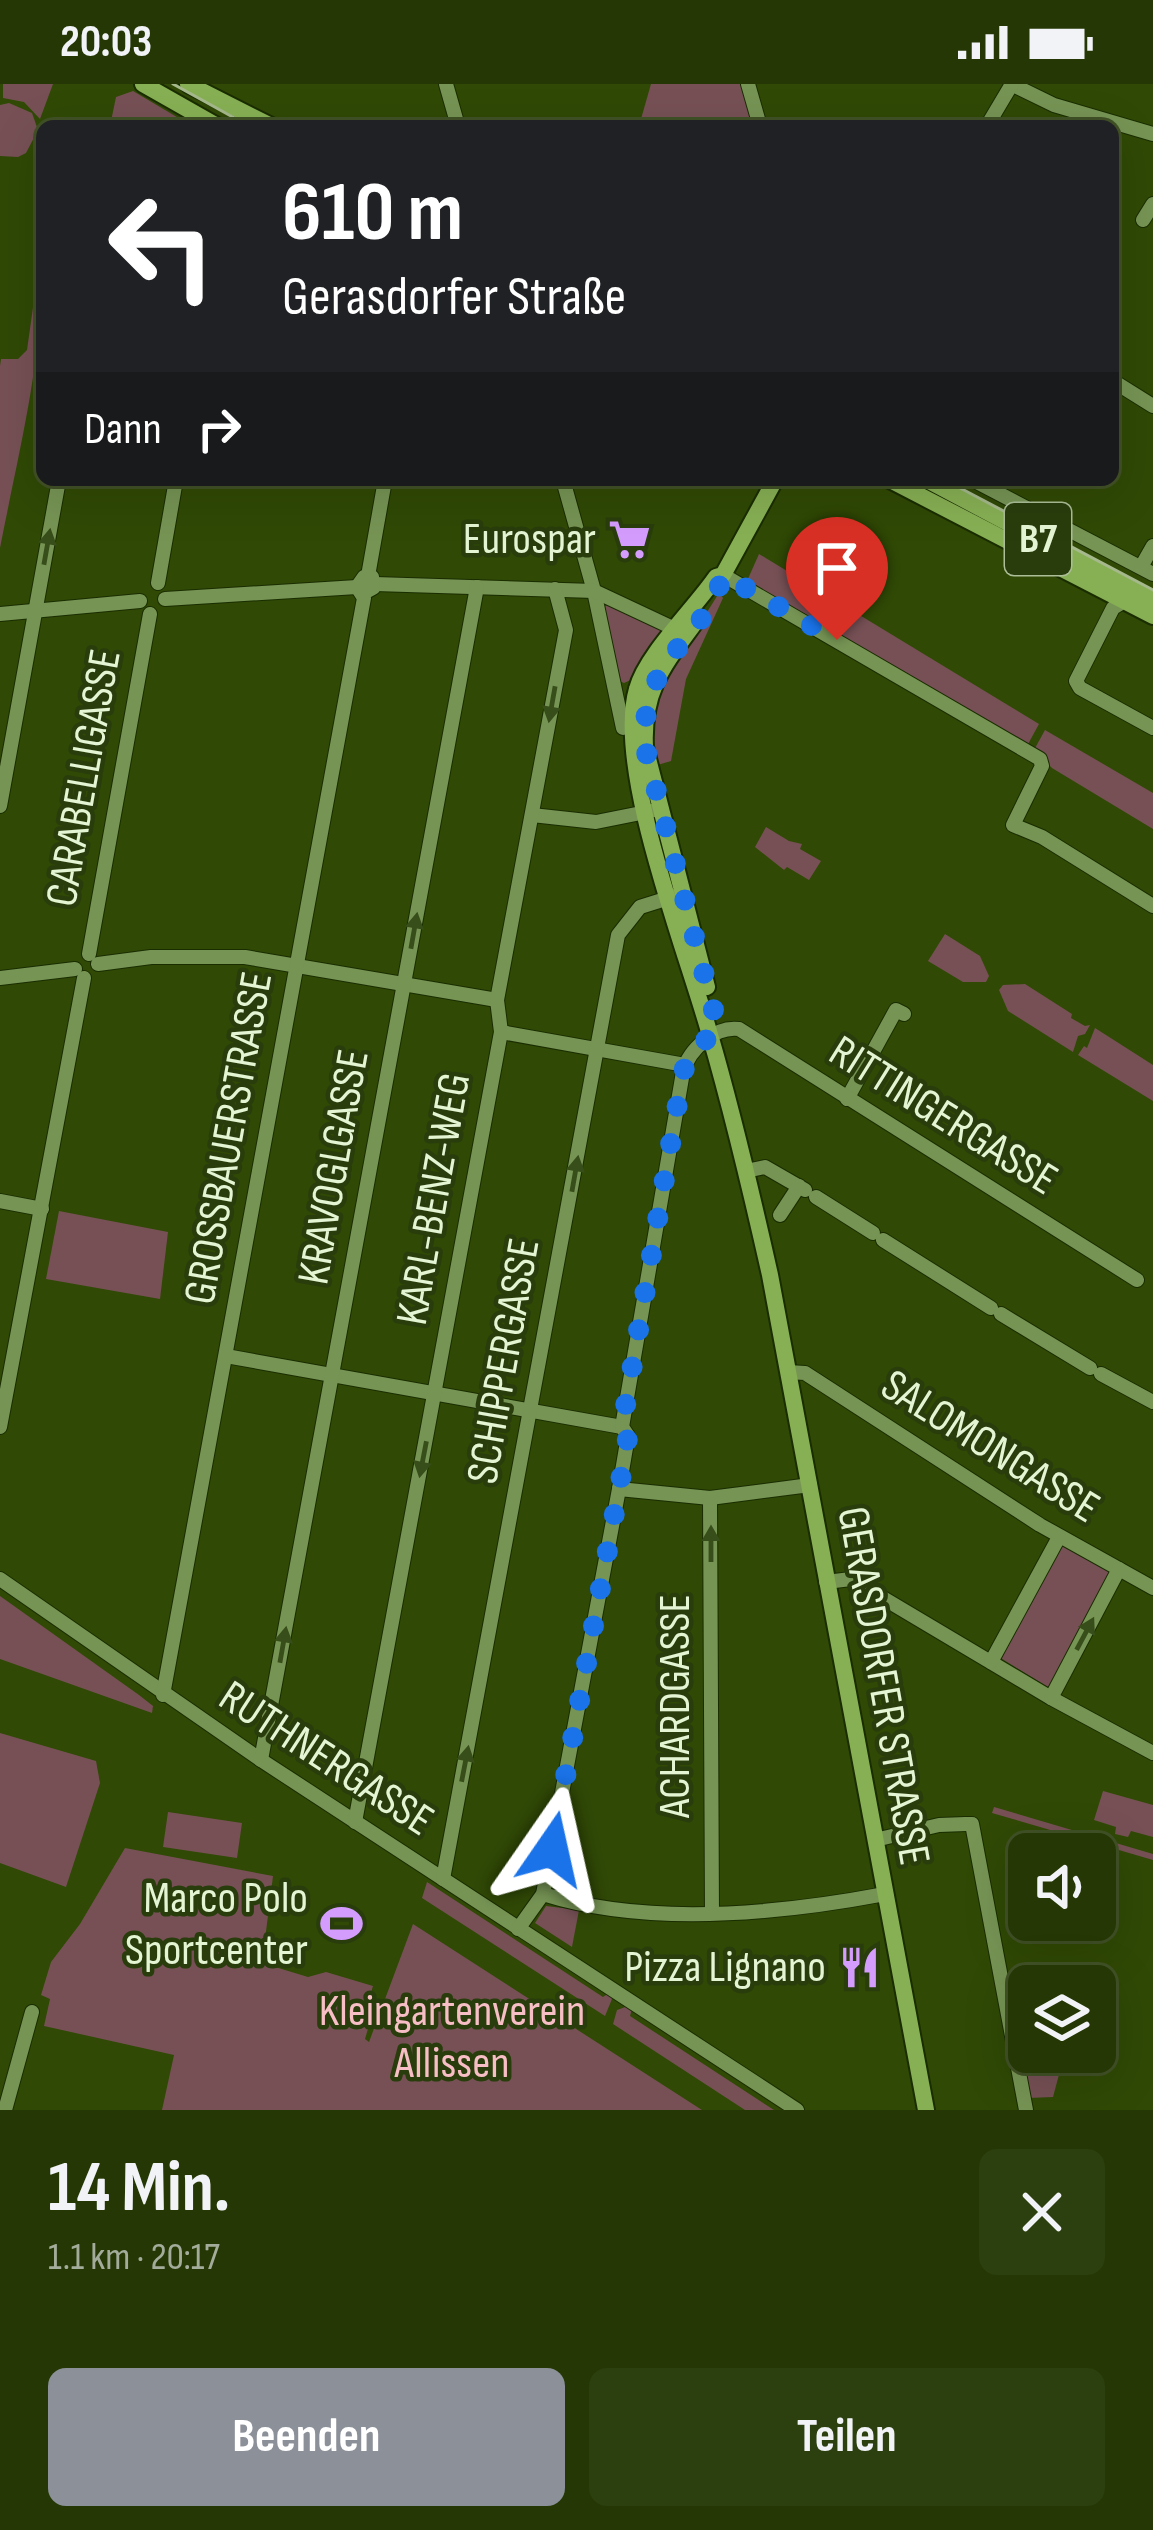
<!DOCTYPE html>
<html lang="de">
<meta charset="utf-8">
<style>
:root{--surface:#243704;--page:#2c3f0e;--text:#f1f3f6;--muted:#a3ac9a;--line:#415126;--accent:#8c9099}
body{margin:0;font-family:"Sofia Sans Condensed",sans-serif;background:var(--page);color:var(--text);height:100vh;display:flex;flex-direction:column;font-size:45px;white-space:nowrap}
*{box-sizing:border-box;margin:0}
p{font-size:39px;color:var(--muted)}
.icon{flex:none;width:66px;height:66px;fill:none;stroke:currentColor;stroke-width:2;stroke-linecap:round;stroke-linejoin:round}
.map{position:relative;height:2026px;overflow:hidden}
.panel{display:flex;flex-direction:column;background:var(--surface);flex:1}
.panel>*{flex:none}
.guide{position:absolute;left:36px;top:36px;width:1083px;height:366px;border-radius:18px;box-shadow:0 12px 48px #0002,0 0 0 3px var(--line);background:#202124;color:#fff;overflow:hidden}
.buttons{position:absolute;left:1008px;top:1749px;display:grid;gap:24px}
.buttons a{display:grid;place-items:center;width:108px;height:108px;border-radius:18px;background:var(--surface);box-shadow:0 12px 48px #0002,0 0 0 3px var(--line);font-size:60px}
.pin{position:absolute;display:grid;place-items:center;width:102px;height:102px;color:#fff;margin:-123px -51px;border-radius:50% 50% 50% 0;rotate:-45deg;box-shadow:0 0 12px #0007}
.pin .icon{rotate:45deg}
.me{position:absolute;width:132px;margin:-66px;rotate:11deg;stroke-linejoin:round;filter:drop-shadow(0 0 9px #0008)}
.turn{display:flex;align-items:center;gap:42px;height:252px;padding:0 48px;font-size:54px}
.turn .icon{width:156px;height:156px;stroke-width:2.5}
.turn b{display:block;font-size:84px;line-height:102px}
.then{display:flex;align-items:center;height:114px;padding:0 48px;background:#0003;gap:24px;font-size:45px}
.round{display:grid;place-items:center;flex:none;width:126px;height:126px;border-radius:18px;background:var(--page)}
.overview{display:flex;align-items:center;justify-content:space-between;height:204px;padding:0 48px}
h1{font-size:72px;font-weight:700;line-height:90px}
.cta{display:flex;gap:24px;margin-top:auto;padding:24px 48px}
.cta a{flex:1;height:138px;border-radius:18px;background:var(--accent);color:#fff;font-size:48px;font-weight:700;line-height:138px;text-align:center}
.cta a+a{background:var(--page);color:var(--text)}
.status{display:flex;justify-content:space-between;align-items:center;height:84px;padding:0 60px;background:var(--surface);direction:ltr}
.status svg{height:33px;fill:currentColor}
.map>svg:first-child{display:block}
</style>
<div class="status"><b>20:03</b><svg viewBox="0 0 49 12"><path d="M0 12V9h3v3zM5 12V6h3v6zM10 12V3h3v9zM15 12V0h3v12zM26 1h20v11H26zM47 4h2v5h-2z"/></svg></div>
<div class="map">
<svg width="1153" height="2026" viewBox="0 0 1153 2026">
<rect width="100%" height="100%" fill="#304905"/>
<g fill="#765055">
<path d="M3,0H53L40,35L24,18L3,14Z"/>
<path d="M651,0H743L756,42H639Z"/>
<path d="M133,7L192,42H110L116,13Z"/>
<path d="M9,19L32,29L38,46L26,69L18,73L0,72V21Z"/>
<path d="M42,186C42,280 18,371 0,464V282L1,275H18L27,266L38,188Z"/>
<path d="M759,470L1039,640L1027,662L747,497Z"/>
<path d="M719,509L723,514L686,595L671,677L654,682L648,622Z"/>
<path d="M612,519L660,545L662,550L637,593L624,599L617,596L603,523Z"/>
<path d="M1045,646L1153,709V745L1052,684L1034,666Z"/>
<path d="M766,743L789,757L802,760L800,765L821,777L809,796L787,783L784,786L755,763Z"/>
<path d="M945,850L980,872L989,892L986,898H963L928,877Z"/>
<path d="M1025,900L1072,930L1071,934L1085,942L1090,941L1085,950L1078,952L1073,968L1008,927L999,906L1003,901Z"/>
<path d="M1095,944L1153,981V1017L1078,971L1084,962L1087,964Z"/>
<path d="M59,1127L168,1148L160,1215L46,1195Z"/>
<path d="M1063,1459L1114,1488L1052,1603H1048L999,1573Z"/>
<path d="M0,1512L139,1611L153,1622L152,1629L0,1575Z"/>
<path d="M0,1649L96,1677L100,1699L66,1803L0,1779Z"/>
<path d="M1103,1707L1153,1721V1753L1131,1747L1128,1753L1115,1750L1116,1743L1094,1736Z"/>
<path d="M994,1723L1153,1770V1776L992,1729Z"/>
<path d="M168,1728L242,1739L237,1774L163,1763Z"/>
<path d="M125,1764L273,1792L262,1879L308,1893L326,1888L373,1902L363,1935L370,1938L365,1955L369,1958L413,1840L702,2026H162L174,1971L44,1942L50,1915L41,1911L51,1878L80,1840Z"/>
<path d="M427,1798L603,1913L609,1909L612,1915L605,1932L422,1814Z"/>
<path d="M546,1822L579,1826L572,1863L535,1839Z"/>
<path d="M628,1922L632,1925L630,1932L774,2026H745L613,1940L617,1926Z"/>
<path d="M1019,1939L1029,1941V1968H1065L1053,2013L1028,2014L1024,1993L1029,1991Z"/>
</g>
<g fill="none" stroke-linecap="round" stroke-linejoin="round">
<defs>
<g id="minor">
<path d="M446,0L458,42"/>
<path d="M748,0L760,42"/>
<path d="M1011,0L1054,21L1153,50"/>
<path d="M987,42L1012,0"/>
<path d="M1143,136L1153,120"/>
<path d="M1113,297L1153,322"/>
<path d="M563,396L594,507L623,644"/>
<path d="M973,396L1153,490"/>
<path d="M1141,483L1153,462"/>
<path d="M723,491L1040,675L1042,682L1013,741L1042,753L1153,822"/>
<path d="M368,492L385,396"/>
<path d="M158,499L176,396"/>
<path d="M375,500L594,507L675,545"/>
<path d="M1129,514L1113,524L1076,597L1080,604L1153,644"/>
<path d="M165,515L357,503"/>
<path d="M0,530L140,517"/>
<path d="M0,722L59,396"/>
<path d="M532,731L596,738L651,727"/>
<path d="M89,870L150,530"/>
<path d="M98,880L151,873H245L497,916"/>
<path d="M0,894L75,885"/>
<path d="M501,948L685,981"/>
<path d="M847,1015L896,926L904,930"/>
<path d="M746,1087L765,1083L805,1106"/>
<path d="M816,1113L873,1149"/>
<path d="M0,1117L42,1125"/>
<path d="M780,1131L799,1102"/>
<path d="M883,1156L991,1224"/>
<path d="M1001,1230L1090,1284"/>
<path d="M226,1272L622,1343"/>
<path d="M788,1288L805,1289L1040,1441L1153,1504"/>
<path d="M1101,1290L1153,1318"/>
<path d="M0,1343L84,894"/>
<path d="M619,1405L710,1414L810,1401"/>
<path d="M710,1414L712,1829"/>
<path d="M0,1495L261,1676L797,2026"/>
<path d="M826,1498L851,1495L1051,1614L1153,1669"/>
<path d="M991,1578L1059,1453"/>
<path d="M163,1611L364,514L357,503L364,493H372L373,504L364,509"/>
<path d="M1051,1614L1119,1485"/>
<path d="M261,1676L477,503"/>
<path d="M355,1738L501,948L497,916L566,546L555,505"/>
<path d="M966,1740H972L1026,2026"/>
<path d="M875,1756L939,1741L966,1740"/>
<path d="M443,1795L618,851L640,823L675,812"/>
<path d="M543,1810C648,1843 779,1830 885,1810"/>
<path d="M518,1845L543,1810L619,1405L628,1352L622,1343L683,988C689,965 715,942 739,945L1137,1196"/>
<path d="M5,2026L32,1928"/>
</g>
<g id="major">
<path d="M143,0L217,42"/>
<path d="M188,0L271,42"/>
<path d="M775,396L723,491L716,493C694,525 646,571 637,605C614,683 687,868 710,951C733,1030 752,1111 770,1191L926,2026"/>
<path d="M890,396L1153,532"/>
<path d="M927,396L1153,516"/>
<path d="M699,533C666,579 642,603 645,663L707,903"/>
</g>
</defs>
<use href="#minor" stroke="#1a2d00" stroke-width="16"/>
<use href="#major" stroke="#1a2d00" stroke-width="20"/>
<use href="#minor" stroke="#769454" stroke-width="14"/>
<use href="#major" stroke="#87b054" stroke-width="16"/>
<g stroke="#a5b98c" stroke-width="3">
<path d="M173,0L249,42"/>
<path d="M945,396L1153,506"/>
</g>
</g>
<defs><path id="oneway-solid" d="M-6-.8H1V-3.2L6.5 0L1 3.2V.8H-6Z" transform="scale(3)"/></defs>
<g fill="#384e1a">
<use href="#oneway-solid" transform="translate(47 463) rotate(-80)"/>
<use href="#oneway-solid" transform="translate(552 620) rotate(100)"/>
<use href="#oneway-solid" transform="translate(414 847) rotate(-80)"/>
<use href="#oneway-solid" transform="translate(575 1090) rotate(-80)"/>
<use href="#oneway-solid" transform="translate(423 1375) rotate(101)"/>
<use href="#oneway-solid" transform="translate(711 1460) rotate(-90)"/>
<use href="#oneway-solid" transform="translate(1085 1550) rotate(-62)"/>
<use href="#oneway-solid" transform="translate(283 1561) rotate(-80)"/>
<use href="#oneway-solid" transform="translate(465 1680) rotate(-79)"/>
</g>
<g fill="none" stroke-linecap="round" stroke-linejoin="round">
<path stroke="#1a73e8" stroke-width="21" stroke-dasharray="0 37.8" d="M552,1765L619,1405L628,1352L622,1342L683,988L694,964L719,947L645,663C640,570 703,561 723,491L837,556"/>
</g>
<defs>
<symbol id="supermarket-bare" viewBox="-9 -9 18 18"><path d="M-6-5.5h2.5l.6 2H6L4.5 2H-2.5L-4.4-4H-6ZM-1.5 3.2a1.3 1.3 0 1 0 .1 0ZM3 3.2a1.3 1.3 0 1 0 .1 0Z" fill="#d39cfd" stroke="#293d0c" stroke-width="2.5" paint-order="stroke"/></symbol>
<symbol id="stadium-bare" viewBox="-9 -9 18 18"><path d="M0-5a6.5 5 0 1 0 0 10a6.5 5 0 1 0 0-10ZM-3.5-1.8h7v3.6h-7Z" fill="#d39cfd" stroke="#293d0c" stroke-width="2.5" paint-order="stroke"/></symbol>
<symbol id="restaurant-bare" viewBox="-9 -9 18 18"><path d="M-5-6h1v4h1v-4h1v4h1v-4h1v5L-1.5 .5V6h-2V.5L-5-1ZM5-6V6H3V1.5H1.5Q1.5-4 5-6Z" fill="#d39cfd" stroke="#293d0c" stroke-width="2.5" paint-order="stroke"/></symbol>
</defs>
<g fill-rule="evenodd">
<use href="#supermarket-bare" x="600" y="426" width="59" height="59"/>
<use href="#stadium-bare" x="312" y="1810" width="59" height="59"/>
<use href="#restaurant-bare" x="830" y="1854" width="59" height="59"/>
</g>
<g text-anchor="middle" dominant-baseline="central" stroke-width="9" stroke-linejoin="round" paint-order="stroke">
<rect fill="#293d0c" stroke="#acbe98" stroke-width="3" x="1005" y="419" width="66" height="72" rx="9"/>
<g font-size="42" font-weight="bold" fill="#e4f5d4">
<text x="1038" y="455">B7</text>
</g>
<g font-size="45" fill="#e4f5d4" stroke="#293d0c" text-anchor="end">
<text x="596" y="455">Eurospar</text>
<text x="308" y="1814">Marco Polo<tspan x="308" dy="52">Sportcenter</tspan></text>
<text x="826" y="1883">Pizza Lignano</text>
</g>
<g font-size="45" fill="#e4f5d4" stroke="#293d0c">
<text transform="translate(84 694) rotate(-80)">CARABELLIGASSE</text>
<text transform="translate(943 1032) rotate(32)">RITTINGERGASSE</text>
<text transform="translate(229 1054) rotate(-80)">GROSSBAUERSTRASSE</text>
<text transform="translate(334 1083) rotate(-80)">KRAVOGLGASSE</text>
<text transform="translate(434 1115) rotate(-80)">KARL-BENZ-WEG</text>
<text transform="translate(504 1277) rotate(-80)">SCHIPPERGASSE</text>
<text transform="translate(990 1363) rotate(32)">SALOMONGASSE</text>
<text transform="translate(883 1602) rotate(80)">GERASDORFER STRASSE</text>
<text transform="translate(675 1622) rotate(-90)">ACHARDGASSE</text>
<text transform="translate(326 1675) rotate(33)">RUTHNERGASSE</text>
</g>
<g font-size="45" fill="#f8bec6" stroke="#293d0c">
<text x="452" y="1927">Kleingartenverein<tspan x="452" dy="52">Allissen</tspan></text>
</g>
</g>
</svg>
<div class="buttons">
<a><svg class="icon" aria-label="sound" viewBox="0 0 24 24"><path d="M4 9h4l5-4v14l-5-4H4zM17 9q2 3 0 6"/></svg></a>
<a><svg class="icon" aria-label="layers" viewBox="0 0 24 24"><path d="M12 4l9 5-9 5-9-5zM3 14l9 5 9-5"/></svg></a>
</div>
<div class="pin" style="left:837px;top:556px;background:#d93025"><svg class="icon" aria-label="arrive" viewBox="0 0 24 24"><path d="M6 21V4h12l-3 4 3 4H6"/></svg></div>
<svg class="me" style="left:552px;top:1765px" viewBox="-20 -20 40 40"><path d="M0-17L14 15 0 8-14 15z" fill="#1a73e8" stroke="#fff" stroke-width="4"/></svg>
<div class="guide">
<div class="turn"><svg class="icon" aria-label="left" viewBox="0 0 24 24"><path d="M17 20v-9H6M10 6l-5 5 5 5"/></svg><div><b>610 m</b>Gerasdorfer Straße</div></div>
<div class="then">Dann<svg class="icon" aria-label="right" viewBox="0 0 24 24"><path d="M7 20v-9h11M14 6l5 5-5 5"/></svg></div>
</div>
</div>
<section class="panel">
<div class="overview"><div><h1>14 Min.</h1><p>1.1 km · 20:17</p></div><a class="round"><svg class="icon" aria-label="close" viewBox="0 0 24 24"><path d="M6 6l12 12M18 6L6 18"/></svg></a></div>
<div class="cta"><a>Beenden</a><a>Teilen</a></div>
</section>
